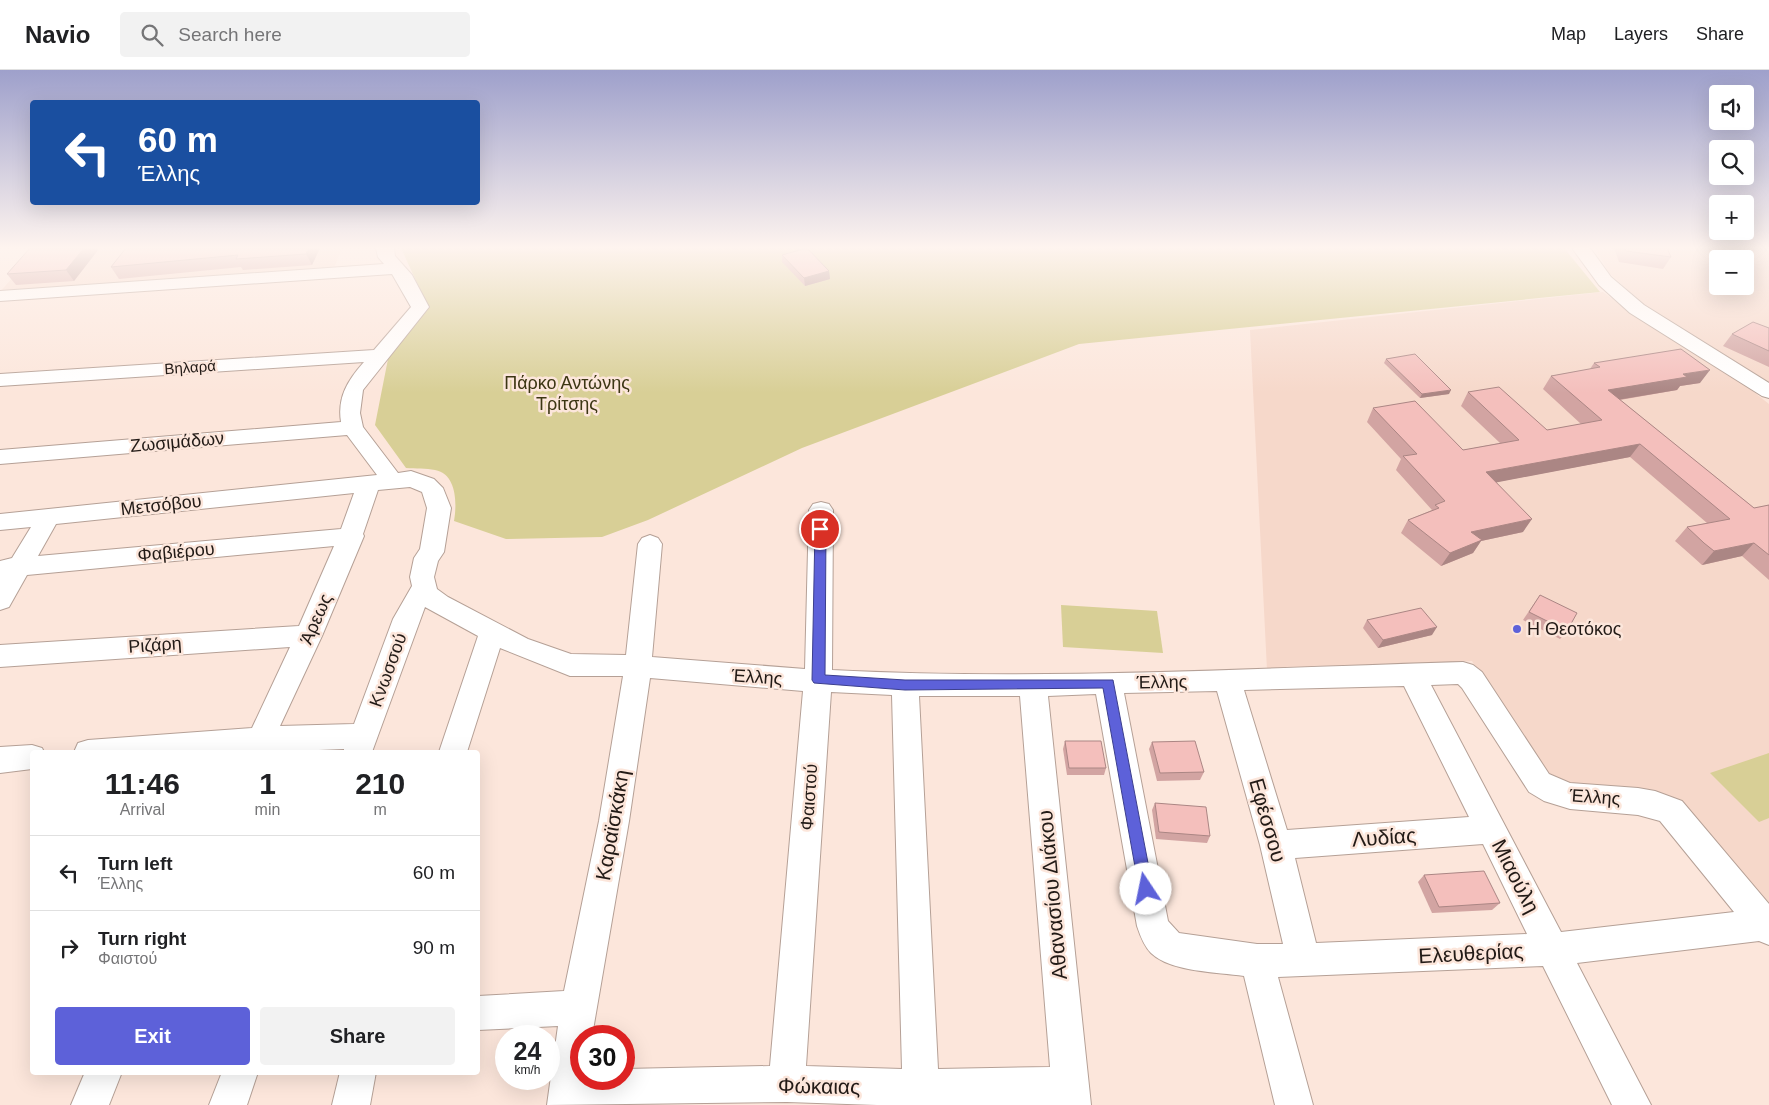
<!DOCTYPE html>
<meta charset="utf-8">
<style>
:root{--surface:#fff;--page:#f2f2f2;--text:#202124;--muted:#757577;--line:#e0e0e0;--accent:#5d61d9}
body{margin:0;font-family:Arial,sans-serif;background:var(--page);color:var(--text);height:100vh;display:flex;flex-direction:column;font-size:19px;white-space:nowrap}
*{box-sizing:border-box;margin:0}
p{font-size:16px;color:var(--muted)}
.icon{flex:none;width:28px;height:28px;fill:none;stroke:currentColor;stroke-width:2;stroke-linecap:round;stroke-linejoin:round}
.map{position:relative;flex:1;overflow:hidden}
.side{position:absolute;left:30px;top:680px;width:450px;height:325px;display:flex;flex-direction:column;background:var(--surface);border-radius:5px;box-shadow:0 5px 20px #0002}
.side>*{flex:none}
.banner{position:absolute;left:30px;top:30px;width:450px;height:105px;border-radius:5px;box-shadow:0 5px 20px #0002;background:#1a4fa0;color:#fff;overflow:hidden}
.buttons{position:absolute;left:1709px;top:15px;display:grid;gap:10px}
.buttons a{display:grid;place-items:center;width:45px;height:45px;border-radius:5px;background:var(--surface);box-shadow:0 5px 20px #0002;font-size:25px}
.speed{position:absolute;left:495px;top:955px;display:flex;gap:10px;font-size:25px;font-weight:700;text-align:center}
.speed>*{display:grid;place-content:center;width:65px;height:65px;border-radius:50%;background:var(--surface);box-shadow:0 5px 20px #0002;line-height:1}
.speed small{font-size:12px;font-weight:400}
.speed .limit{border:8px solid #d22;background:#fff;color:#111}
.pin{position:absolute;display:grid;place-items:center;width:42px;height:42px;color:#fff;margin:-21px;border:2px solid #fff;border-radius:50%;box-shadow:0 1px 5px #0007}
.me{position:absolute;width:55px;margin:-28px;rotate:349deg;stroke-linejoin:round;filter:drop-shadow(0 0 4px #0008)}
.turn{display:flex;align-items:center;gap:18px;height:105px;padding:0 25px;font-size:22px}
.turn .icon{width:65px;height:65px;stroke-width:2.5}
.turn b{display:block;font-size:35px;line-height:42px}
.eta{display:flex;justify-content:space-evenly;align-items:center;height:85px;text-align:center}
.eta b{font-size:30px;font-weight:700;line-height:35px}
.cta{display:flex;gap:10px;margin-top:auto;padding:10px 25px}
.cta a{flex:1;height:58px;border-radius:5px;background:var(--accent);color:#fff;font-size:20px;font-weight:700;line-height:58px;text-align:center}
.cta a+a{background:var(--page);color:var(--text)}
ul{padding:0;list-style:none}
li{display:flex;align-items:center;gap:15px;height:75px;padding:0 25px;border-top:1px solid var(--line)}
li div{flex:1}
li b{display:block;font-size:19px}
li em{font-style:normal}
header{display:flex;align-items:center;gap:30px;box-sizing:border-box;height:70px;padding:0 25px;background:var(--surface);border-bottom:1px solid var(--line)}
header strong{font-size:24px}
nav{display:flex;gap:28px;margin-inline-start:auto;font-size:18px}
.search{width:350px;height:45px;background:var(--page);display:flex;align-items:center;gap:12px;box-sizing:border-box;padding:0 18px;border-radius:5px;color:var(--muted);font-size:19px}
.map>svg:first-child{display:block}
</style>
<header>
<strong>Navio</strong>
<div class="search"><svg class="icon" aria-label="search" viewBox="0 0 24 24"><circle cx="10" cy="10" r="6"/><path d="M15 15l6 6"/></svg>Search here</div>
<nav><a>Map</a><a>Layers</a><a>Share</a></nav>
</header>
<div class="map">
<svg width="1769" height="1035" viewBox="0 0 1769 1035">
<rect width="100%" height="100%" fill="#fce6db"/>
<g fill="#f6d8ca" fill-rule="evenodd">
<path d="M38,178H342L334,198L0,222Z"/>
<path d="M1595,178H1769V313L1650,240L1609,203ZM1718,189H1745V216H1718Z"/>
<path d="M1603,222L1651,257L1740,311L1769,334V839L1680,736L1562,717L1539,700L1472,591L1267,600L1250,260Z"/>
</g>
<g fill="#d8cf96">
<path d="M401,178H1564L1600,222L1079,274L802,378L648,450L602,467L506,469L454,451C457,434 457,404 435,400C426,398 416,399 406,398L375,355L388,289L427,235Z"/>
<path d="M1061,535L1157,541L1163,583L1063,577Z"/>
<path d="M1769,683V748L1759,752L1710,703Z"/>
</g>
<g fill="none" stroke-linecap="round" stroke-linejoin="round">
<defs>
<g id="minor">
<path d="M376,178H394L395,186L412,205L429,237L363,320L360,343L363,357L398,403L411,401L434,409L443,418L451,438L444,482L438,491L434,507L437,519L448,527L528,569L571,584L626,585L638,474L642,468L650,465L658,468L662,474L652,587L805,599L809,440L813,434L821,432L829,434L833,440L832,600C1042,611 1253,598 1463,592L1473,595L1482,602L1549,704L1570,713L1638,718L1655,721L1682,731L1769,834V875L1759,871L1577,893L1651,1035H1612L1543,896L1278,907L1313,1035H1275L1244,906C1218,902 1170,902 1151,883C1144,876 1140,865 1137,856L1096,624L1048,626L1091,1035H877L787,1032L547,1035L558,956L478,960V926L564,921L599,751L623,606H570L500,578L467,682H439L478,566L425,537L372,682H344V679L268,682H74L78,673L88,670L252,658L290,577L0,597V575L299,556L334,476L27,505L9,537L0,540V491L12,488L31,457L0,460V444L377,405L347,365L0,394V380L341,352C337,327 348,310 364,292L0,316V304L374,280L411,237L392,204L0,231V221L384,194L378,187ZM410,417L422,422L427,438L420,479L414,488L410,507L412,516L393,549L354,654L280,656L322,566L364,466L363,464L378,420ZM354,423L341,459L38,486L56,454ZM650,608L803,621L770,996L624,999V1009H581V966H592L629,751ZM1458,614L1462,618L1529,722L1544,731L1570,739L1638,745L1660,751L1734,842L1561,862L1431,615ZM1404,616L1469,747L1287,760L1244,620ZM1217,621L1260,775L1283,874H1257L1179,863L1168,851L1124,623ZM831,622L892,625L902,999L806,996ZM919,626H1020L1050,997L938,999ZM1483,774L1527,864L1316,873L1295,788Z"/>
<path d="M1572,178H1590L1611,207L1644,235L1769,313V328L1762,326L1630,243L1599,215Z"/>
<path d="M32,675L42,678L44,682H32V699L0,703V677Z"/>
<path d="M85,1002H122L109,1035H71Z"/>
<path d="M222,1002H258L247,1035H209Z"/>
<path d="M340,1002H376L370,1035H332Z"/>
</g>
</defs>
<use href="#minor" stroke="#b5a096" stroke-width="2"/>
<use href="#minor" fill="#fff" fill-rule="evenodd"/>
</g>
<g fill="#d2a4a2">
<path d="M126,178H320L312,195L243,200L241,197L119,209L111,197Z"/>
<path d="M1614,178H1667L1671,187L1663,199L1619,192Z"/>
<path d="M98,180L74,211L16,215L7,204Z"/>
<path d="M782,185L829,201L830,209L805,216L782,192Z"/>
<path d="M1769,258V297L1723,276L1732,264Z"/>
<path d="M1386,289L1449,324L1420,328L1384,293Z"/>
<path d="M1594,293L1700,313L1680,316L1677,320L1620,330L1754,438L1769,435V510L1742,486L1702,495L1692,486L1675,471L1687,457L1707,453L1630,387L1496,412L1523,462L1481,471L1473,483L1441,496L1401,463L1408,450L1432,440L1396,400L1401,389L1367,352L1373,338L1463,380L1500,373L1461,336L1468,322L1547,360L1581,354L1543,319L1551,306L1590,299Z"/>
<path d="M1540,525L1567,561L1560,569L1523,550Z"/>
<path d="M1367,550L1432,565L1378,578L1363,558Z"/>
<path d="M1065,671L1106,698L1104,705H1067L1063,679Z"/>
<path d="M1152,672L1204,702L1200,710L1157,711L1149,679Z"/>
<path d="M1155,733L1210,766L1207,773L1156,769L1152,740Z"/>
<path d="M1424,805L1500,833L1492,840L1432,843L1418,812Z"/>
</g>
<g fill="#ab8684">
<path d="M84,178H97L98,180L74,211L66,200Z"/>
<path d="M309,178H320L312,195L306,184Z"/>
<path d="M829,201L830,209L805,216L804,208Z"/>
<path d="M1710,300L1700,313L1680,316L1677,320L1599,333L1608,320L1683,304Z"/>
<path d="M1451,320L1449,324L1420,328L1422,324Z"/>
<path d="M1640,374L1630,387L1478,416L1486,402Z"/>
<path d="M1532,449L1523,462L1481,471L1473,483L1441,496L1450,483L1471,462Z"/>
<path d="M1754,473L1742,486L1702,495L1714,481Z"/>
<path d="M1437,557L1432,565L1378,578L1383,570Z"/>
</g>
<g fill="#f4bfbc" stroke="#ab8684">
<path d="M30,178H84L66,200L7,204Z"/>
<path d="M126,178H309L306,184L236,189L238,185L111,197Z"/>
<path d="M807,178L829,201L804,208L782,185Z"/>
<path d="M1625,178H1667L1671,187L1626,181Z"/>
<path d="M1753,252L1769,258V281L1732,264Z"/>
<path d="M1681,279L1710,300L1683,304L1687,307L1608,320L1754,438L1769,435V485L1754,473L1714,481L1704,473L1687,457L1730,449L1640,374L1486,402L1532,449L1471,462L1482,470L1450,483L1408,450L1439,438L1435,435L1445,431L1403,386L1417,384L1373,338L1415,331L1463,380L1519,370L1468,322L1499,317L1547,360L1602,350L1551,306L1600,297L1594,293Z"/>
<path d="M1415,284L1451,320L1422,324L1386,289Z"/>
<path d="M1540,525L1577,543L1567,561L1529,542Z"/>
<path d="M1421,538L1437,557L1383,570L1367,550Z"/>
<path d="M1065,671H1101L1106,698H1069Z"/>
<path d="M1195,671L1204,702L1160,703L1152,672Z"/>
<path d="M1155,733L1206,737L1210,766L1159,762Z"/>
<path d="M1484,801L1500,833L1439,837L1424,805Z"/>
</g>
<linearGradient id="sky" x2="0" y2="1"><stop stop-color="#9ea0cb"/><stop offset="0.55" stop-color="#fef4ef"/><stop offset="1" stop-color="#fef4ef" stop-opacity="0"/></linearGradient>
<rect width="1769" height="323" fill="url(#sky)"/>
<path fill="#5d61d9" stroke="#3c3f8d" d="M820,455L826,459L825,605L905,610H1113L1153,819L1151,824L1146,826L1141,824L1139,819L1103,618L905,620L814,613L812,610L815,459Z"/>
<circle fill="#5d61d9" stroke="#fce6db" stroke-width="2" cx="1517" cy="559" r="5"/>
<g text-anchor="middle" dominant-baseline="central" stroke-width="5" stroke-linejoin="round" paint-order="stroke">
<g font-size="15" fill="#221a16" stroke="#fce6db">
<text transform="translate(190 297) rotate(-4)">Βηλαρά</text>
</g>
<g font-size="18" fill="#3c3613" stroke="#fce6db">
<text x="567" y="313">Πάρκο Αντώνης<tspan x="567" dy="21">Τρίτσης</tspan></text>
</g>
<g font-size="18" fill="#221a16" stroke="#fce6db">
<text transform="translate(177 372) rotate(-5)">Ζωσιμάδων</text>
<text transform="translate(161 435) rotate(-6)">Μετσόβου</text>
<text transform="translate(176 482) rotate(-5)">Φαβιέρου</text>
<text transform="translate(316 549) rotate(-66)">Άρεως</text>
<text transform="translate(155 575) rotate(-4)">Ριζάρη</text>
<text transform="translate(388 600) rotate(-70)">Κνωσσού</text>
<text transform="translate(757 607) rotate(4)">Έλλης</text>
<text transform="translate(1162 612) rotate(-1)">Έλλης</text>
<text transform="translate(809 727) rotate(-86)">Φαιστού</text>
<text transform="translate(1595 727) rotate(4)">Έλλης</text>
</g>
<g font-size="18" fill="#221a16" stroke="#fce6db" text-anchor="start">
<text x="1527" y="559">Η Θεοτόκος</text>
</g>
<g font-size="21" fill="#221a16" stroke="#fce6db">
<text transform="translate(1268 750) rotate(74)">Εφέσσου</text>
<text transform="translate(612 755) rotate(-80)">Καραϊσκάκη</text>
<text transform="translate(1384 767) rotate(-4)">Λυδίας</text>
<text transform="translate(1516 806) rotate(63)">Μιαούλη</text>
<text transform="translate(1052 825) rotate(-95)">Αθανασίου Διάκου</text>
<text transform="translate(1471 883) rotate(-3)">Ελευθερίας</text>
<text transform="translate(819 1016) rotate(1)">Φώκαιας</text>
</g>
</g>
</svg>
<div class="buttons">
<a><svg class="icon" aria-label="sound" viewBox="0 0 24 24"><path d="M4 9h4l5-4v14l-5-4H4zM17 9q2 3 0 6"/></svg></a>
<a><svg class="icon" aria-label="search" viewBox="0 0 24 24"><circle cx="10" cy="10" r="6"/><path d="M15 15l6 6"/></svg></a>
<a>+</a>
<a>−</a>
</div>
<div class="speed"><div>24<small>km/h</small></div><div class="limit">30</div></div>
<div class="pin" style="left:820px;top:459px;background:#d93025"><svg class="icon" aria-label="arrive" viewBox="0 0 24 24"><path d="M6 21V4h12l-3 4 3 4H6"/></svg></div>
<svg class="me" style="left:1146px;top:819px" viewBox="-20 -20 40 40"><circle r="19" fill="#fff"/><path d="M0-13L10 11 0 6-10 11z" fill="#5d61d9"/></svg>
<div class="banner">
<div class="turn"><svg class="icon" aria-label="left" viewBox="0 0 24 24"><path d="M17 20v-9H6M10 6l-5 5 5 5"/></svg><div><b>60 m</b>Έλλης</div></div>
</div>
<section class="side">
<div class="eta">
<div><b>11:46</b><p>Arrival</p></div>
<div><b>1</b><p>min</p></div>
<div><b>210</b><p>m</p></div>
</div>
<ul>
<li><svg class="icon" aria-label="left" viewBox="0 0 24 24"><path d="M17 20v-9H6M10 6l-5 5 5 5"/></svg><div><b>Turn left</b><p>Έλλης</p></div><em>60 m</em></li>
<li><svg class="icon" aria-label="right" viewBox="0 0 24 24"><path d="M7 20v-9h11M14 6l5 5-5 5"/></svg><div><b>Turn right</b><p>Φαιστού</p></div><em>90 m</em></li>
</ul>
<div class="cta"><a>Exit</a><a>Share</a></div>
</section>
</div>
